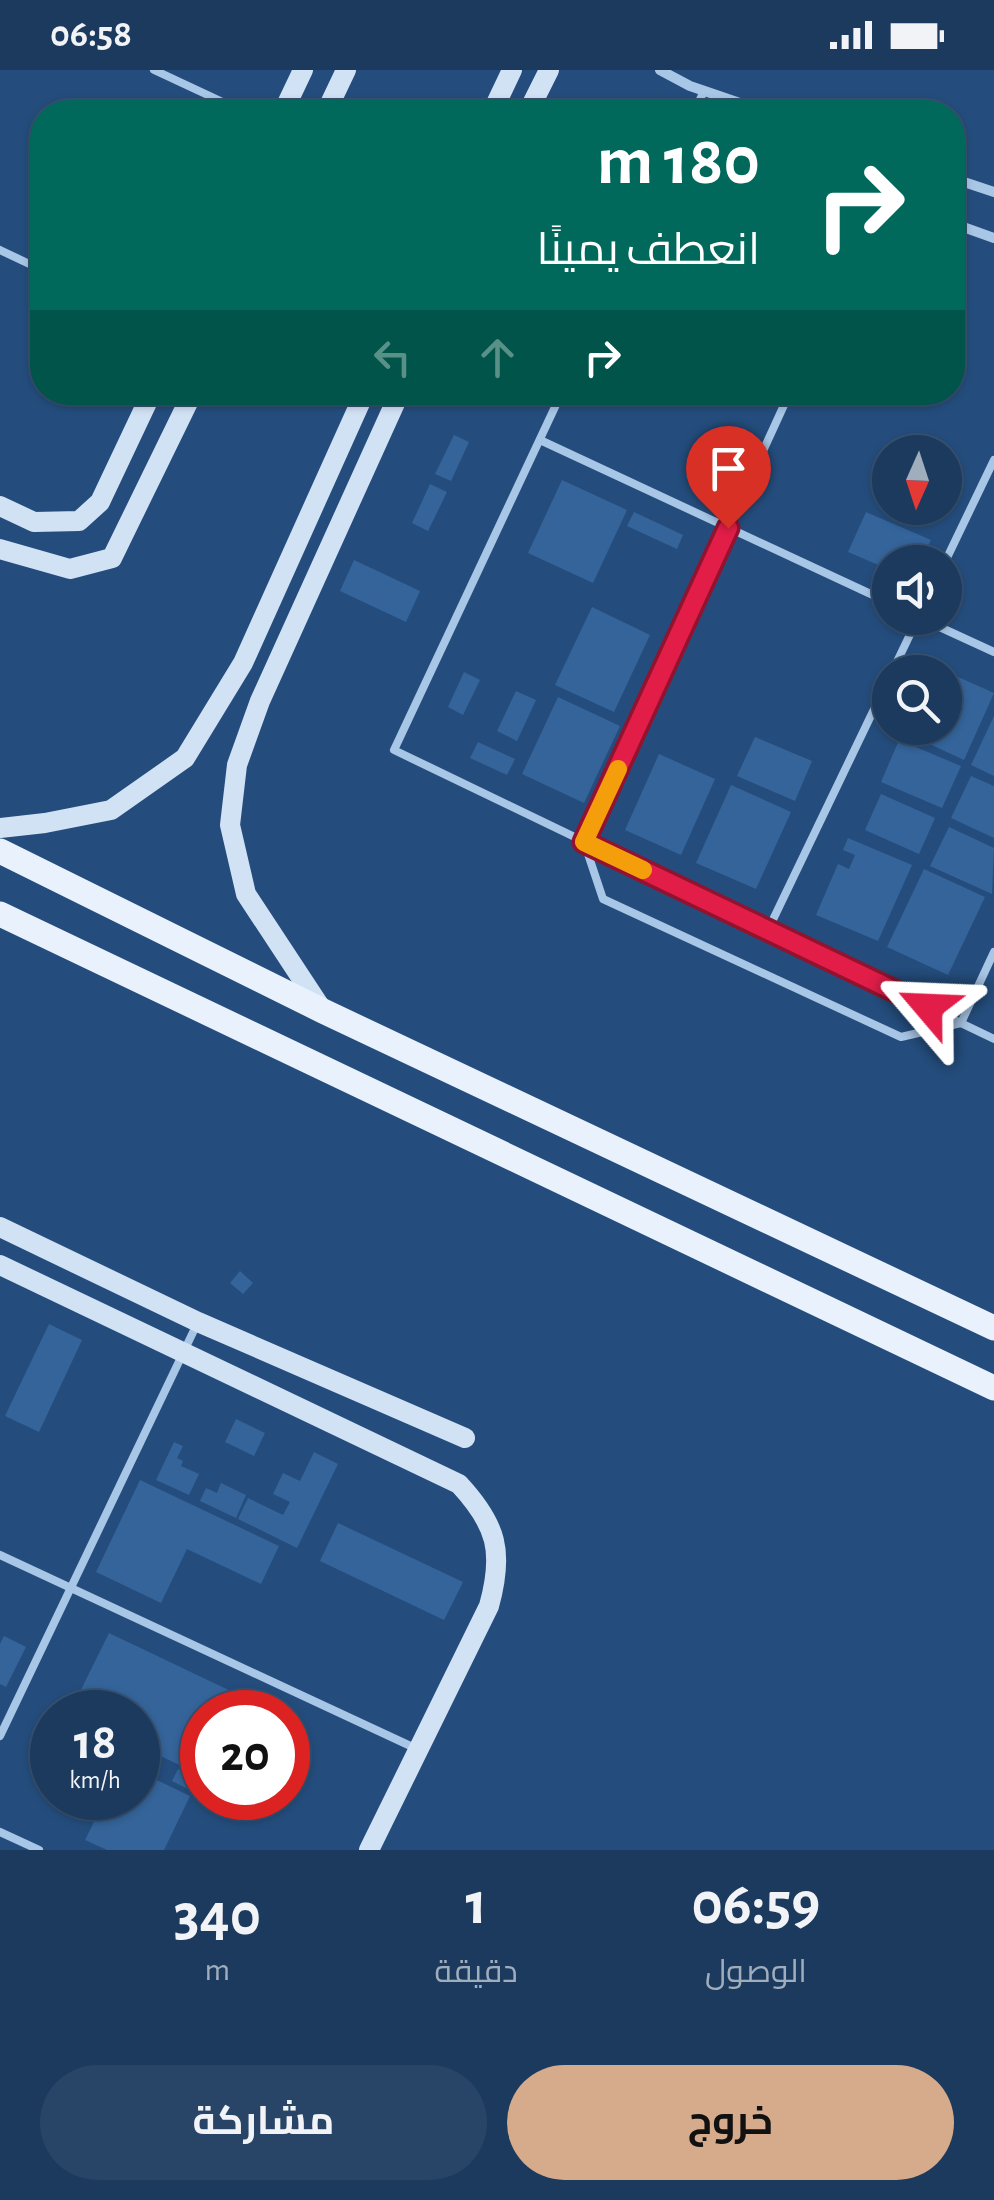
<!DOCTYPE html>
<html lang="ar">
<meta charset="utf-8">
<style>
:root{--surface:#1b3a5e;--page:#284567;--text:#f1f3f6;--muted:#a0adbc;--line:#395473;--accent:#d6ab8b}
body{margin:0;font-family:"Alegreya Sans",Cairo,sans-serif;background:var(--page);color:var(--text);direction:rtl;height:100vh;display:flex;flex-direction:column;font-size:38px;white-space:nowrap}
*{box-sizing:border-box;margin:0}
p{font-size:32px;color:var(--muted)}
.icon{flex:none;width:55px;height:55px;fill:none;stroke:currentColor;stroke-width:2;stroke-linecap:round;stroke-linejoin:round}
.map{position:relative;height:1780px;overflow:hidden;direction:ltr}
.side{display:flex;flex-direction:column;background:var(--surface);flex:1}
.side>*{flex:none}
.hud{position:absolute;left:30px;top:30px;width:935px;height:305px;border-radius:40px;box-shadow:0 2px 8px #0004,0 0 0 2px var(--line);direction:rtl;background:#00695c;color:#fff;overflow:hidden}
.needle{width:65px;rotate:183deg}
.tools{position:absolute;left:872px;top:365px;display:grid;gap:20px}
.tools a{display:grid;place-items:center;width:90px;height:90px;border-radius:50%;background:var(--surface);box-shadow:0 2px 8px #0004,0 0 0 2px var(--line);font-size:50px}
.speed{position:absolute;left:30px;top:1620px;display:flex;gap:20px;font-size:50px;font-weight:700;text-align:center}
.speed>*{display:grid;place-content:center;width:130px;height:130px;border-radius:50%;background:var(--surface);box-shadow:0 2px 8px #0004,0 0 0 2px var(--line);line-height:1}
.speed small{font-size:25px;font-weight:400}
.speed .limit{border:15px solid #d22;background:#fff;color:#111}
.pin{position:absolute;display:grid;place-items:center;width:85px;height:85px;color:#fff;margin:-102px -42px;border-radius:50% 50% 50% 0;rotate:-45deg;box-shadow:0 0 10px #0007}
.pin .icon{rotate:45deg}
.me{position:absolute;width:110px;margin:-55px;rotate:296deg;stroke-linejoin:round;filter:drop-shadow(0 0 8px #0008)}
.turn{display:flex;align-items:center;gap:35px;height:210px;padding:0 40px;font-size:45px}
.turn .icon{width:130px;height:130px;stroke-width:2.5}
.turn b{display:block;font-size:70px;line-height:85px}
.lanes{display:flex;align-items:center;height:95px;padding:0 40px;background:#0003;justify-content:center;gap:50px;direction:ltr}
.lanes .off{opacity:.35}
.eta{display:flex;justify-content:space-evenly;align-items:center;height:170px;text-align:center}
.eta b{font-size:60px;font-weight:700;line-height:70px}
.primary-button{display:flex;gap:20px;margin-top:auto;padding:20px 40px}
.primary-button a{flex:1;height:115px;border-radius:60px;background:var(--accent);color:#111;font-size:40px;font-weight:700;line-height:115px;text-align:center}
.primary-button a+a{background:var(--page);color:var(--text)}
.status{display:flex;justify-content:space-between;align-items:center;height:70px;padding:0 50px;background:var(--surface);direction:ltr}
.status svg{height:28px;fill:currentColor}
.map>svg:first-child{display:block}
</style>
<div class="status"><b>06:58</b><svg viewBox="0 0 49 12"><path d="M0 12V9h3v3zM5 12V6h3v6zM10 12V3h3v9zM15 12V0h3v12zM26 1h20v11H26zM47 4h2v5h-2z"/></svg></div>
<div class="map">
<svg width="994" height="1780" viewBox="0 0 994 1780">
<rect width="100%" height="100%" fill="#244d7d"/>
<g fill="#34649a">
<path d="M454,365L469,372L451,411L435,404Z"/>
<path d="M562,410L627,440L593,513L528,483Z"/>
<path d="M430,414L447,422L428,461L412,453Z"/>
<path d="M634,442L683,465L677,479L627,456Z"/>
<path d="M866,442L931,470L920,492H890V500L848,482Z"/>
<path d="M354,490L420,521L406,552L340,521Z"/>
<path d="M592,537L650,565L614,642L555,615Z"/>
<path d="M938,598L994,623L964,690L908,664L911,658H945V602H936Z"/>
<path d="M464,602L480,610L463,645L448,637Z"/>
<path d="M516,621L536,630L517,671L497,661Z"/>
<path d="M558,627L620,656L584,733L522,704Z"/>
<path d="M994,646V706L971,695Z"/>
<path d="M755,667L812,691L795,731L737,706Z"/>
<path d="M899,670L961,696L942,738L881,712Z"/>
<path d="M478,672L515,689L507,705L470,688Z"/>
<path d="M659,684L715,709L681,785L625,760Z"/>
<path d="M971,706L994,716V768L951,748Z"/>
<path d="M731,715L791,742L756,819L696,793Z"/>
<path d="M881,724L935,748L919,784L865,760Z"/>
<path d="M949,757L994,778L992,824L930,796Z"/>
<path d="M848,768L912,795L878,871L816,845L838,794L849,799L855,785L843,780Z"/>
<path d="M924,799L985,827L948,905L887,877Z"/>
<path d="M240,1201L253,1213L243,1224L230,1213Z"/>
<path d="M49,1254L82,1270L39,1362L5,1346Z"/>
<path d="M236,1349L265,1363L254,1386L225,1372Z"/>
<path d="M174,1372L183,1376L177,1388L183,1391L181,1396L199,1404L189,1425L156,1410Z"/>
<path d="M314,1382L338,1394L297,1478L238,1449L248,1428L283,1445L290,1432L273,1424L283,1403L300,1411Z"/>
<path d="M140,1410L279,1476L261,1514L187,1479L161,1533L96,1502Z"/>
<path d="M221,1413L246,1425L236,1448L200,1431L206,1418L217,1423Z"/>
<path d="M338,1453L463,1512L444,1550L320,1491Z"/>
<path d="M109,1563L237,1624L228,1642H202V1695L198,1704L138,1675V1642H70Z"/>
<path d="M4,1566L26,1577L6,1617L0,1614V1574Z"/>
<path d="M178,1699L196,1708L190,1720L172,1711Z"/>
<path d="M138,1701L190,1726L164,1780H107L85,1770L106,1728H138Z"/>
</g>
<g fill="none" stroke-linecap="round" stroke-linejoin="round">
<g stroke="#a8c6e6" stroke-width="8">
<path d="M154,0L244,42"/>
<path d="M694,42L704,21"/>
<path d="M0,180L42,200"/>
<path d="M562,322L394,680L994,969"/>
<path d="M790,322L584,772L603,829L901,967L961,953L994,882"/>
<path d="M540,370L890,533"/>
<path d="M945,492L994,390"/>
<path d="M920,548L994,582"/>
<path d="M892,602L918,548"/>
<path d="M768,860L890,606"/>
<path d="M0,1485L417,1679"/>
<path d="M0,1666L196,1256"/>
<path d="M0,1762L39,1780"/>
</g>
<g stroke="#a8c6e6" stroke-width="10">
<path d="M660,0L690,16L766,42"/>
<path d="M593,42H621"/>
<path d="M952,108L994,122"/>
<path d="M952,153L994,168"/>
</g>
<g stroke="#d2e2f5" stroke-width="20">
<path d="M283,42L303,0"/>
<path d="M326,42L346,0"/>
<path d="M492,42L512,0"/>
<path d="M528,42L549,0"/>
<path d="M0,436L34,452L79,451L100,432L152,322"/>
<path d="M0,479L70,499L112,488L193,322"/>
<path d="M0,758L45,753L111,740L185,688L243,593L365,322"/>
<path d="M323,941L246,824L230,755L237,695L260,631L400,322"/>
<path d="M0,1157L198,1252L465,1368"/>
<path d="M0,1195L459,1414C497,1455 504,1482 489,1536L369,1780"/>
</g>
<g stroke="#e9f1fd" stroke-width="25">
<path d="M0,781L323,941L994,1258"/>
<path d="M0,844L994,1318"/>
</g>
</g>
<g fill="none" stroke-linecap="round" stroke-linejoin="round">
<defs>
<path id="route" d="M728,458L584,772L928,937"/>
</defs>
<use href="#route" stroke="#92132f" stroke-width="25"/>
<use href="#route" stroke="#e11d48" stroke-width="18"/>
<path stroke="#f59e0b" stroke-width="18" d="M618,699L584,772L643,800"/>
</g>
</svg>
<div class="tools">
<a><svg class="needle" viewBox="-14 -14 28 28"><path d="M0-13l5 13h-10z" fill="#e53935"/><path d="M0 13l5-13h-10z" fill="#a0adbc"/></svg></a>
<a><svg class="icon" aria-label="sound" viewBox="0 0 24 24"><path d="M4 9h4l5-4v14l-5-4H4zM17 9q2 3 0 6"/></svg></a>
<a><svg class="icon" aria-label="search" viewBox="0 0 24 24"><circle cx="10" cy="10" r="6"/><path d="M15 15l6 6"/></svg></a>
</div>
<div class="speed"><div>18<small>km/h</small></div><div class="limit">20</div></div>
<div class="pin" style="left:728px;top:458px;background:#d93025"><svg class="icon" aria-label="arrive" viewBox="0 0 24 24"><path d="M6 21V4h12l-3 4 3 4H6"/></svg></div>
<svg class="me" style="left:928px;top:937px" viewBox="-20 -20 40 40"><path d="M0-17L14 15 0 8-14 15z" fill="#e11d48" stroke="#fff" stroke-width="4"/></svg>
<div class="hud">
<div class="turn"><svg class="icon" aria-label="right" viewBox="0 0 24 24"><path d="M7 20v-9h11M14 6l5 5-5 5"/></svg><div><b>180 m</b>انعطف يمينًا</div></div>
<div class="lanes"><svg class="icon off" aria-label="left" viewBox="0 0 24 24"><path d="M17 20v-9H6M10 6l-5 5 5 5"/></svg><svg class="icon off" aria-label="ahead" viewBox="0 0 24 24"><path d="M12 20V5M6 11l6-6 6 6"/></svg><svg class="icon" aria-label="right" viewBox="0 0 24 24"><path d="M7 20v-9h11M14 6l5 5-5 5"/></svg></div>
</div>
</div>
<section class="side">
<div class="eta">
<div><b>06:59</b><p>الوصول</p></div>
<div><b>1</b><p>دقيقة</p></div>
<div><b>340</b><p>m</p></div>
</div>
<div class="primary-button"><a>خروج</a><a>مشاركة</a></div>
</section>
